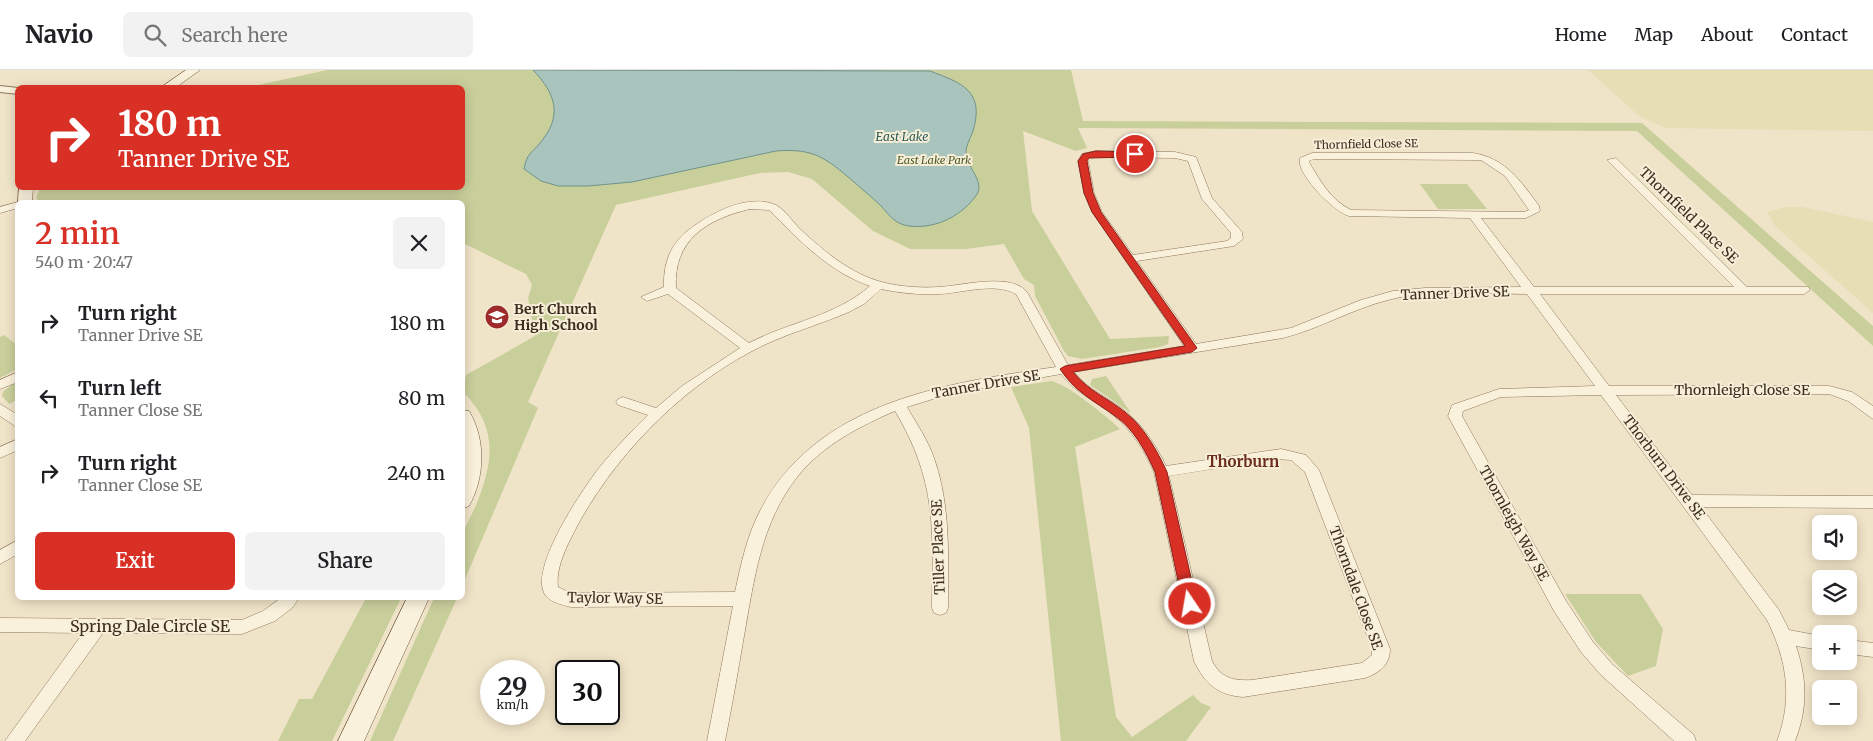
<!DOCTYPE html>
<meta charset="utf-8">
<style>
:root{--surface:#fff;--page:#f2f2f2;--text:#202124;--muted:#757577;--line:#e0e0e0;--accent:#d93025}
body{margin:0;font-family:Merriweather,serif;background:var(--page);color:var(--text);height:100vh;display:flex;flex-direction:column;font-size:19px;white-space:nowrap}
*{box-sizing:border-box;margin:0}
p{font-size:16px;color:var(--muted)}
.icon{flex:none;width:28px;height:28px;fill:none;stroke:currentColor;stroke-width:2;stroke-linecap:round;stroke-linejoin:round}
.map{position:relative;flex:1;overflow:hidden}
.details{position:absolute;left:15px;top:130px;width:450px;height:400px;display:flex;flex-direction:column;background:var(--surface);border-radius:8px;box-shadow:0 2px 12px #0003}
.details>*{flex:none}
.guide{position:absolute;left:15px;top:15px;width:450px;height:105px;border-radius:8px;box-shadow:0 2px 12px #0003;background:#d93025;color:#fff;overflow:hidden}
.controls{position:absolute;left:1812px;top:445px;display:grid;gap:10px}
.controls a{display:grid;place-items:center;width:45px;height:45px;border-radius:8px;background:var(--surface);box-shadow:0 2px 12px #0003;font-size:25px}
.speed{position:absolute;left:480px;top:590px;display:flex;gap:10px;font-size:25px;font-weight:700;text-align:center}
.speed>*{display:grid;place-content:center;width:65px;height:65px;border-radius:50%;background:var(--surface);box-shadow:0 2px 12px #0003;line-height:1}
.speed small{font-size:12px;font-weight:400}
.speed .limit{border:2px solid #111;border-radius:8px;background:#fff;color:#111}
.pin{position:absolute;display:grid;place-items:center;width:42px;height:42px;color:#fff;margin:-21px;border:2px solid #fff;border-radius:50%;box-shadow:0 1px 5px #0007}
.me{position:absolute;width:55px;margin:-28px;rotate:348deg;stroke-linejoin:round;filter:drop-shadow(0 0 4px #0008)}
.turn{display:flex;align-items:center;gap:18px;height:105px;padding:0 20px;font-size:22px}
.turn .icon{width:65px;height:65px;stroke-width:2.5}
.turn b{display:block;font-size:35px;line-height:42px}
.round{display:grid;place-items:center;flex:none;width:52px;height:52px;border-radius:8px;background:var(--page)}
.summary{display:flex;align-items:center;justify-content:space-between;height:85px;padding:0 20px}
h1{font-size:30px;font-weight:600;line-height:38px;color:var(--accent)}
.button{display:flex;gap:10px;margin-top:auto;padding:10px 20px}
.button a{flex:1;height:58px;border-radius:8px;background:var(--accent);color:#fff;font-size:20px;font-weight:600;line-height:58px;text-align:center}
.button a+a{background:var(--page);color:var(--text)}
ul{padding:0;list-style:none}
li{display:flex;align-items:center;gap:15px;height:75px;padding:0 20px}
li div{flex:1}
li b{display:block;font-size:19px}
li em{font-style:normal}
header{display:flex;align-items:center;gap:30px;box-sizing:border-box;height:70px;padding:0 25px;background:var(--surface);border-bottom:1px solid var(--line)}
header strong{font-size:24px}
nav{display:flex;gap:28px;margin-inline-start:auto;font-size:18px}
.search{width:350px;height:45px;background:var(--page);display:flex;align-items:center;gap:12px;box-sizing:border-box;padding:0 18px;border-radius:8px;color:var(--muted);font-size:19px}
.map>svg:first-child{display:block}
</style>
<header>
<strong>Navio</strong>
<div class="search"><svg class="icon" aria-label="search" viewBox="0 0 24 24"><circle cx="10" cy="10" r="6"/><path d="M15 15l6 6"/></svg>Search here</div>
<nav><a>Home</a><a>Map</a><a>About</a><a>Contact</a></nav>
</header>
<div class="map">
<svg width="1873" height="671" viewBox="0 0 1873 671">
<rect width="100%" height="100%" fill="#f0e4c8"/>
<g fill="#e6deb5">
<path d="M1588,0H1873V61L1665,58L1638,45Z"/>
<path d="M1786,137H1803L1873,152V243L1775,156L1767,142Z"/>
</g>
<g fill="#c9cf9b">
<path d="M327,0H1071L1083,51L1642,53L1873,256V276L1637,61L1078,58L1087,78L1076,81L1023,61L1032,141L1110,269L1169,266L1168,274L1160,277L1082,289L1068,286L1064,281L1035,226L1034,215L1024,209L1004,174L966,179H910L873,161L812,109L788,102L760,103L616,135L528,332L538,338L463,514C463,499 459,478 463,464C466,454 472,445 476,435C494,391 498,357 463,322V311L465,310L466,305L535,266L528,228L532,215L526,204L463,173V168L466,166L463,164L462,132H40L36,128L40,118H462V18L250,17Z"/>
<path d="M1420,114H1467L1487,139H1438Z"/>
<path d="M4,265L17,275V299L0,308V267Z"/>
<path d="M1106,306L1131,343L1090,315L1092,309Z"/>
<path d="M17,310V330L9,334L2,326L3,322Z"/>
<path d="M1051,311C1069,315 1106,346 1120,359L1075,377L1116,647L1132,667L1193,625L1201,633L1211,637L1186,671H1061L1029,358L1011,317Z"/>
<path d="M1565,524H1641L1663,559L1656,596L1628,606L1596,572Z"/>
<path d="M366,528H401L332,671H278L299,629H312Z"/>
<path d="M434,528H457L393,671H370Z"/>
</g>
<path fill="#a9c4bc" stroke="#6f938a" d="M533,0L930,1C962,13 985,21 973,61C971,67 966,75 966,82C966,95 979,106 979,117C979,124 974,128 970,133C955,149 932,159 909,156C895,154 890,146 882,137C873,128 863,120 854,112C826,88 814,78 776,81L632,112L588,116H558L541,111L524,99C527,83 531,84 540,73C563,46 556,24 533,0Z"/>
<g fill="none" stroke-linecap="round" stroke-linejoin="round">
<defs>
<g id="minor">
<path d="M1096,81L1175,82L1196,87L1212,128L1242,162L1243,169L1234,176L1137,191L1196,274L1291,258L1361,230L1393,221L1425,218L1521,217L1470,148L1349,146C1334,142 1295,103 1300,88L1312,83H1473C1505,88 1521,111 1539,136L1540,141L1526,148H1481L1534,217H1734L1607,90L1616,88L1747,217H1808L1810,220L1804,224H1540L1609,316H1829L1852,322L1873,336V349L1848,331L1829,324L1616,325L1692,425L1873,426V438L1701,437L1779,540L1789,560L1821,566V580L1796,576C1807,609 1808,638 1795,671H1777C1793,629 1787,590 1767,550L1601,325L1501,327L1463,341L1462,346L1566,531L1593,572L1613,595L1694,665L1696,671H1674L1601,605L1581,582L1554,541L1448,346L1452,335L1499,319L1595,316L1527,224C1485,224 1428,219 1388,230C1352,239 1319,259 1283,268L1074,302C1086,317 1099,323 1114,333C1138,348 1154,371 1166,396L1281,379L1306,385L1319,400L1390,579C1390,595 1379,603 1365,608L1243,627C1218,625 1205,614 1194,591L1154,402C1144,380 1132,360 1113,345C1094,330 1077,324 1061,304L949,324L907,337C916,353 928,370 934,388C951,436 948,488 948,538L946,543L940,545L934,543L932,538C933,460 937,411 895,341C860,356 823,375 798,406C761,452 754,510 744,566C738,601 732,636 725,671H707L733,536L571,537C563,535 552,533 546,526C526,501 585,415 603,393C617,376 632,361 648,345L618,335L616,332L618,329L623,327L656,338L682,316L740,278L668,224L647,231L641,227L664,217C663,189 673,169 697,154C717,140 751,124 776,135C785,140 793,152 800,159C826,183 854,207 890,214C906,217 922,218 939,217C961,216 1011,202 1027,222L1068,295L1184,276L1092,142L1084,123L1078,91L1082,84ZM1096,87L1175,88L1188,91L1202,129L1231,163V168L1227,171L1133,185L1102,142L1094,123L1088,91ZM1314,89L1481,90L1505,106L1529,140L1524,142L1351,140C1331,130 1321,112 1310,94L1309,91ZM750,139L769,140C799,170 829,202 870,216C836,246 789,252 749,273L676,218C673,170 707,149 750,139ZM881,219C900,223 920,225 939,224C963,223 994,212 1016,224L1056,297C947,313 818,331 761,439C747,465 741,494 735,522L571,523L558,517C555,495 571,468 581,449C622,377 689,311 764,275C792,262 821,254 849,242L864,234ZM1275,389L1291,390L1305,402L1372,579V585L1362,593L1252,610C1233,611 1221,608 1212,591L1169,406Z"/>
<path d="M18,132H21H18V138L0,143V137Z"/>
<path d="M18,302V312L0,319V310Z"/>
<path d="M0,334L18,345V358L0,346Z"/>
<path d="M18,369V380L0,388V377Z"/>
<path d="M18,470V484L0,494V480Z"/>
<path d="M281,528H299L292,538L275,551L242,564L103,563L25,671H5L83,563L0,562V548L242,550L263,541Z"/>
<path d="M1849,570L1873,573V587L1849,584Z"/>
</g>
<path id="tertiary" d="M0,16L18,18V24L0,22Z"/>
<g id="secondary">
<path d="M186,0H200L175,18H160Z"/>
<path d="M19,118H33L32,132H18Z"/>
<path d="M462,340L469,341C486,369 485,408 469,436L462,439Z"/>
<path d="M407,528H429L364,671H338Z"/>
</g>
</defs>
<use href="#minor" stroke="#8d765c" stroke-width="1"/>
<use href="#tertiary" stroke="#8d765c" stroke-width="2"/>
<use href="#secondary" stroke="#6f573f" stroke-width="1"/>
<use href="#minor" fill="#faf1dc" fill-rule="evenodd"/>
<use href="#tertiary" fill="#faf1dc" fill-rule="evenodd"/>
<use href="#secondary" fill="#faf1dc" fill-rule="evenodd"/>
</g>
<path fill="#d93025" stroke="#8d1f18" d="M1096,81L1135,82L1139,84L1135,87L1089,88L1087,91L1093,123L1101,142L1197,278L1192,282L1073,302C1091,323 1105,326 1125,342C1144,357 1157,380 1167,402L1197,534L1195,538H1185L1183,534L1155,402C1146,382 1134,359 1115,346C1093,330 1075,322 1060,299L1065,296L1185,276L1092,142L1084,123L1078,91L1083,84Z"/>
<defs>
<symbol id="school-disc" viewBox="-11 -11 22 22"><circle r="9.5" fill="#9e2a2b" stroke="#f7eed8"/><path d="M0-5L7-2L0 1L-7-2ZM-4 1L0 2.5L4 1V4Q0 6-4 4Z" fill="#fff"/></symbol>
</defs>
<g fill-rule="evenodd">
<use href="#school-disc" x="483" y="233" width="28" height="28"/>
</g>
<g text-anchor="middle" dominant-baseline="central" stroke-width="4" stroke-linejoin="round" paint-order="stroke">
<g font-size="11" fill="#3d2e20" stroke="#f7eed8">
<text transform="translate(1366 74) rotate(-1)">Thornfield Close SE</text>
</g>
<g font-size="11" font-style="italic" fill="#4d5a26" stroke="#f7eed8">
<text x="934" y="90">East Lake Park</text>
</g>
<g font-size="12" font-style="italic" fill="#2f5d5a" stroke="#f7eed8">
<text x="902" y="66">East Lake</text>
</g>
<g font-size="14" fill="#3d2e20" stroke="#f7eed8">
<text transform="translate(1689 145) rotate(44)">Thornfield Place SE</text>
<text transform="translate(1455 223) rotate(-2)">Tanner Drive SE</text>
<text transform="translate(986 314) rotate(-10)">Tanner Drive SE</text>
<text x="1742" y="320">Thornleigh Close SE</text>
<text transform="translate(1664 397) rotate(53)">Thorburn Drive SE</text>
<text transform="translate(1514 453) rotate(61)">Thornleigh Way SE</text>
<text transform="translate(938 477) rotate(-92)">Tiller Place SE</text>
<text transform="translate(1356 518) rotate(70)">Thorndale Close SE</text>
<text transform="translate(615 528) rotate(1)">Taylor Way SE</text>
</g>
<g font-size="14" font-weight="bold" fill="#3d2e20" stroke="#f7eed8" text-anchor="start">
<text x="514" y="239">Bert Church<tspan x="514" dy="16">High School</tspan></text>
</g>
<g font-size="15" font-weight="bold" fill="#6b2e1e" stroke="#f7eed8">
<text x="1243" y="391">Thorburn</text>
</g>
<g font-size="16" fill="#3d2e20" stroke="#f7eed8">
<text x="150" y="556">Spring Dale Circle SE</text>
</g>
</g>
</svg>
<div class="controls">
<a><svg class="icon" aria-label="sound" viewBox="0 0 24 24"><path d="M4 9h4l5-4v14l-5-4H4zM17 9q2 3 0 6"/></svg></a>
<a><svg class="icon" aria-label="layers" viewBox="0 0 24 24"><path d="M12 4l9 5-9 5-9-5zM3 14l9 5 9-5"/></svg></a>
<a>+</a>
<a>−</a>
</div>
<div class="speed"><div>29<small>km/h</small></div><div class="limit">30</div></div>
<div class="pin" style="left:1135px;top:84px;background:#d93025"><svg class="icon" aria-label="arrive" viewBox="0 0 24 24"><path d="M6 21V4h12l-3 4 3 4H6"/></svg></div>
<svg class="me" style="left:1190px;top:534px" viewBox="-20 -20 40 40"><circle r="17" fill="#d93025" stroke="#fff" stroke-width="3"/><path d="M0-11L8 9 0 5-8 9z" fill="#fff"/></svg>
<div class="guide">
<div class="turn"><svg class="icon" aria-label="right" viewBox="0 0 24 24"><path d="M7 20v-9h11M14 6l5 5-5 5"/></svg><div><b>180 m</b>Tanner Drive SE</div></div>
</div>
<section class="details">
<div class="summary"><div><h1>2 min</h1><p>540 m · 20:47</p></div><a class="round"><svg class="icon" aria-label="close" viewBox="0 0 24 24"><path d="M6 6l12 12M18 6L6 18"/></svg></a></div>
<ul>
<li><svg class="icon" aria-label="right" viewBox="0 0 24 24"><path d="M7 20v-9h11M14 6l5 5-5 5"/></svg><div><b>Turn right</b><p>Tanner Drive SE</p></div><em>180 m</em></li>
<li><svg class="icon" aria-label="left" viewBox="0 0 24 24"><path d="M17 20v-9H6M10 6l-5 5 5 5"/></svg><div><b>Turn left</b><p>Tanner Close SE</p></div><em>80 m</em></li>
<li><svg class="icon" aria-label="right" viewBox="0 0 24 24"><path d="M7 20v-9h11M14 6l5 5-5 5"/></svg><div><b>Turn right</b><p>Tanner Close SE</p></div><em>240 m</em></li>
</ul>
<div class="button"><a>Exit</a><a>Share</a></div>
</section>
</div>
